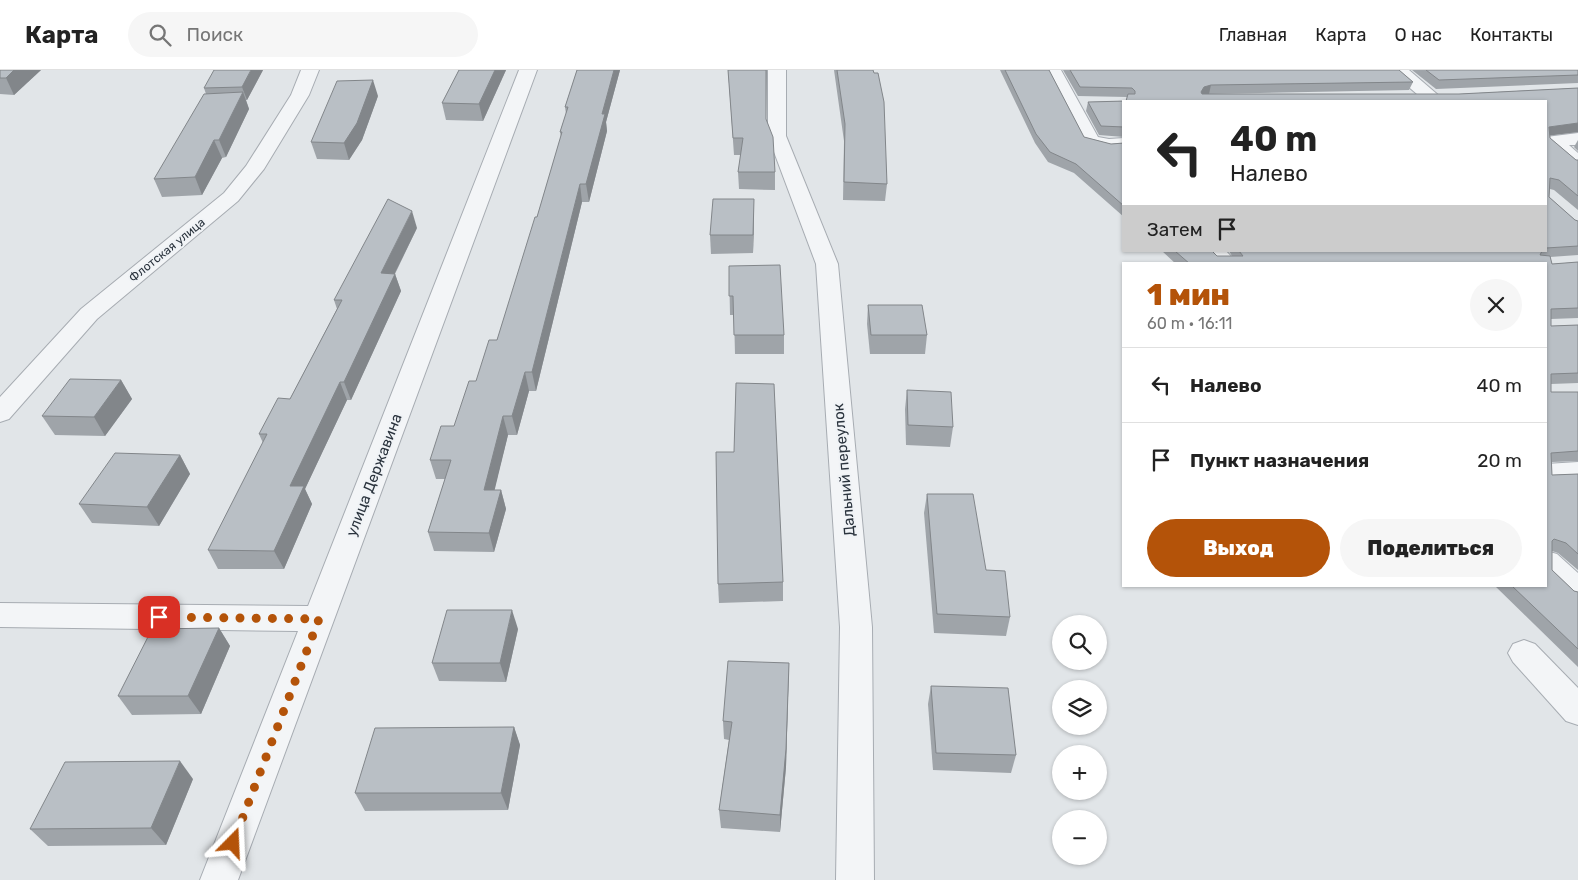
<!DOCTYPE html>
<html lang="ru">
<meta charset="utf-8">
<style>
:root{--surface:#fff;--page:#f6f6f6;--text:#222;--muted:#767676;--line:#e0e0e0;--accent:#b45309}
body{margin:0;font-family:Rubik,sans-serif;background:var(--page);color:var(--text);height:100vh;display:flex;flex-direction:column;font-size:19px;white-space:nowrap}
*{box-sizing:border-box;margin:0}
p{font-size:16px;color:var(--muted)}
.icon{flex:none;width:28px;height:28px;fill:none;stroke:currentColor;stroke-width:2;stroke-linecap:round;stroke-linejoin:round}
.map{position:relative;flex:1;overflow:hidden}
.details{position:absolute;left:1122px;top:192px;width:425px;height:325px;display:flex;flex-direction:column;background:var(--surface);border-radius:0px;box-shadow:0 1px 4px #0004}
.details>*{flex:none}
.banner{position:absolute;left:1122px;top:30px;width:425px;height:152px;border-radius:0px;box-shadow:0 1px 4px #0004;background:#fff;color:var(--text);overflow:hidden}
.buttons{position:absolute;left:1052px;top:545px;display:grid;gap:10px}
.buttons a{display:grid;place-items:center;width:55px;height:55px;border-radius:50%;background:var(--surface);box-shadow:0 1px 4px #0004;font-size:25px}
.pin{position:absolute;display:grid;place-items:center;width:42px;height:42px;color:#fff;margin:-21px;border-radius:10px;box-shadow:0 2px 8px #0006}
.me{position:absolute;width:55px;margin:-28px;rotate:21deg;stroke-linejoin:round;filter:drop-shadow(0 0 4px #0008)}
.turn{display:flex;align-items:center;gap:18px;height:105px;padding:0 25px;font-size:22px}
.turn .icon{width:65px;height:65px;stroke-width:2.5}
.turn b{display:block;font-size:35px;line-height:42px}
.then{display:flex;align-items:center;height:48px;padding:0 25px;background:#0003;gap:10px;font-size:19px}
.round{display:grid;place-items:center;flex:none;width:52px;height:52px;border-radius:26px;background:var(--page)}
.overview{display:flex;align-items:center;justify-content:space-between;height:85px;padding:0 25px}
h1{font-size:30px;font-weight:800;line-height:38px;color:var(--accent)}
.button{display:flex;gap:10px;margin-top:auto;padding:10px 25px}
.button a{flex:1;height:58px;border-radius:30px;background:var(--accent);color:#fff;font-size:20px;font-weight:800;line-height:58px;text-align:center}
.button a+a{background:var(--page);color:var(--text)}
ul{padding:0;list-style:none}
li{display:flex;align-items:center;gap:15px;height:75px;padding:0 25px;border-top:1px solid var(--line)}
li div{flex:1}
li b{display:block;font-size:19px}
li em{font-style:normal}
header{display:flex;align-items:center;gap:30px;box-sizing:border-box;height:70px;padding:0 25px;background:var(--surface);border-bottom:1px solid var(--line)}
header strong{font-size:24px}
nav{display:flex;gap:28px;margin-inline-start:auto;font-size:18px}
.search{width:350px;height:45px;background:var(--page);display:flex;align-items:center;gap:12px;box-sizing:border-box;padding:0 18px;border-radius:28px;color:var(--muted);font-size:19px}
.map>svg:first-child{display:block}
</style>
<header>
<strong>Карта</strong>
<div class="search"><svg class="icon" aria-label="search" viewBox="0 0 24 24"><circle cx="10" cy="10" r="6"/><path d="M15 15l6 6"/></svg>Поиск</div>
<nav><a>Главная</a><a>Карта</a><a>О нас</a><a>Контакты</a></nav>
</header>
<div class="map">
<svg width="1578" height="810" viewBox="0 0 1578 810">
<rect width="100%" height="100%" fill="#e1e5e8"/>
<g fill="none" stroke-linecap="round" stroke-linejoin="round">
<defs>
<g id="minor">
<path d="M301,0H319L309,25L264,99L238,131L97,249L9,349L0,352V327L81,239L224,123L246,96L291,25Z"/>
<path d="M519,0H537L238,810H200L298,561L0,557V533L308,536Z"/>
<path d="M768,0H786V66L838,194L872,557L874,810H836L840,557L816,194L768,66Z"/>
<path d="M1043,0H1061L1098,67L1109,69L1124,68V80L1109,81L1084,75Z"/>
<path d="M1389,0H1409L1445,31H1425Z"/>
<path d="M1578,63V75H1569L1578,83V99L1571,97L1546,76V67Z"/>
<path d="M1202,181H1226L1238,194H1214Z"/>
<path d="M1578,392V412L1546,414V394Z"/>
<path d="M1546,481L1557,484L1578,503V533L1567,529L1546,510Z"/>
<path d="M1524,570L1535,574L1578,618V655L1566,651L1513,592L1508,583L1513,574Z"/>
</g>
</defs>
<use href="#minor" stroke="#a7acb2" stroke-width="2"/>
<use href="#minor" fill="#f3f5f7" fill-rule="evenodd"/>
</g>
<g fill="#9fa4a9">
<path d="M0,0H41L14,25L0,24Z"/>
<path d="M263,0L247,30H246L249,39L226,87L222,88L202,125L162,127L154,109L206,24L204,18Z"/>
<path d="M459,0H506L483,51L446,50L442,33Z"/>
<path d="M577,0H620L606,52L607,61L589,132H582L536,321H529L517,365H508L494,420H501L506,439L494,482L434,481L428,462L445,409H436L430,390L454,356L497,270L537,147L561,67L560,62L566,44L565,37Z"/>
<path d="M728,0H767L766,50L775,102V120L739,119L738,102L741,85H734Z"/>
<path d="M834,0H873L887,114L885,131L843,130L844,71Z"/>
<path d="M1000,0H1049L1084,67L1111,74L1124,73V147L1074,103L1048,92L1035,73Z"/>
<path d="M1063,0H1399L1413,12L1409,20L1210,24H1459L1578,18V62L1550,65V68L1576,90H1578V140L1554,120L1550,119L1549,127L1575,150L1578,151V185L1550,187L1552,194L1578,192V248L1551,249V256L1578,255V313L1551,314V322H1578V391L1552,392V405L1578,404V500L1558,483L1552,481V500L1574,521L1578,522V597L1495,516H1546V194H1176L1162,181H1212L1217,186H1232L1229,181H1546V31H1124V67L1099,65L1086,41L1088,32L1126,31L1127,27L1078,26Z"/>
<path d="M1412,0H1578V13L1436,19Z"/>
<path d="M378,26L362,70L349,90L317,89L311,72Z"/>
<path d="M1578,70V81L1574,77Z"/>
<path d="M754,147L753,183L711,184L710,165Z"/>
<path d="M417,158L395,204L401,221L351,330H347L305,419L312,434L284,499H218L208,480L263,373L259,364L290,329L337,239L334,230Z"/>
<path d="M729,196L784,265V284H735L734,245H730Z"/>
<path d="M868,235L927,265L925,284H870L867,254Z"/>
<path d="M121,310L132,329L105,366L55,365L42,346Z"/>
<path d="M907,320L953,357L950,377L906,375L905,339Z"/>
<path d="M734,382L783,512V531L719,533L718,514Z"/>
<path d="M180,385L190,404L159,456L92,453L79,434Z"/>
<path d="M927,424L986,500L1010,547L1006,566L934,563L924,443Z"/>
<path d="M219,558L230,576L201,644L132,645L118,626Z"/>
<path d="M518,559L506,612L439,611L432,593Z"/>
<path d="M789,593L786,697L780,762L721,758L719,740L729,670L724,669L723,651Z"/>
<path d="M931,616L1016,685L1011,703L933,700L928,634Z"/>
<path d="M514,657L520,675L508,740L365,741L355,723Z"/>
<path d="M193,709L166,775L48,776L30,759Z"/>
</g>
<g fill="#82868a">
<path d="M14,0H41L14,25L6,8Z"/>
<path d="M251,0H263L247,30L242,17Z"/>
<path d="M495,0H506L483,51L479,34Z"/>
<path d="M614,0H620L606,52L607,61L589,132L586,114L602,44Z"/>
<path d="M373,10L378,26L362,70L349,90L344,73Z"/>
<path d="M1211,15L1209,24L1202,26L1201,22L1204,17Z"/>
<path d="M243,22L249,39L226,87L219,70Z"/>
<path d="M1578,53V62L1546,66L1549,57Z"/>
<path d="M214,70L222,88L202,125L195,107Z"/>
<path d="M580,114L582,132L536,321L532,302Z"/>
<path d="M754,129V147L753,183V165Z"/>
<path d="M412,141L417,158L386,221L381,203Z"/>
<path d="M395,204L401,221L351,330L344,312Z"/>
<path d="M525,302L529,321L517,365L512,346Z"/>
<path d="M121,310L132,329L105,366L94,347Z"/>
<path d="M340,312L347,330L305,419L312,434L284,499L274,481L290,416Z"/>
<path d="M503,346L508,365L490,439L484,420Z"/>
<path d="M180,385L190,404L159,456L147,437Z"/>
<path d="M501,420L506,439L494,482L489,463Z"/>
<path d="M512,540L518,559L506,612L500,593Z"/>
<path d="M219,558L230,576L201,644L188,626Z"/>
<path d="M789,593L786,697L780,762V745Z"/>
<path d="M514,657L520,675L508,740L501,723Z"/>
<path d="M180,691L193,709L166,775L151,758Z"/>
</g>
<g fill="#b9bfc5" stroke="#82868a">
<path d="M0,0H14L6,8H0Z"/>
<path d="M214,0H251L242,17L204,18Z"/>
<path d="M459,0H495L479,34L442,33Z"/>
<path d="M577,0H614L602,44H605L586,114H580L532,302H525L512,346H503L484,420H501L489,463L428,462L451,390H430L441,356H454L469,311H476L489,270H497L535,147H537L562,62H560L568,37H565Z"/>
<path d="M728,0H766V49L773,67L775,102H738L743,68H733Z"/>
<path d="M837,0H873L874,3H878L884,32L887,114L844,112L845,54Z"/>
<path d="M1005,0H1049L1084,67L1111,74L1124,73V136L1076,94L1050,82L1036,64Z"/>
<path d="M1070,0H1399L1413,12L1211,15L1204,17L1201,22L1202,24H1459L1578,18V53L1549,57L1550,68L1576,90H1578V126L1559,110L1550,108L1549,127L1575,150L1578,151V176L1546,178V31H1124V57L1101,56L1088,32L1126,31L1128,24H1135V21L1132,18L1080,17Z"/>
<path d="M1426,0H1578V5L1439,10Z"/>
<path d="M373,10L357,53L344,73L311,72L337,11Z"/>
<path d="M243,22L219,70H214L195,107L154,109L204,24Z"/>
<path d="M388,129L412,141L381,203L395,204L344,312H340L290,416H304L274,481L208,480L267,364H259L278,328L290,329L342,230H334Z"/>
<path d="M713,129H754L753,165H710Z"/>
<path d="M1175,181H1212L1217,186H1243L1239,181H1542L1540,185L1550,186L1552,194L1578,192V238L1551,239V256L1578,255V303L1551,304V322H1578V381L1551,383L1552,405L1578,404V484L1566,473L1554,469L1552,471V500L1574,521L1578,522V579L1512,516H1546V194H1190Z"/>
<path d="M780,195L784,265H734L733,226H729V196Z"/>
<path d="M868,235H922L927,265H871Z"/>
<path d="M70,309L121,310L94,347L42,346Z"/>
<path d="M736,313L774,314L783,512L718,514L716,382H734Z"/>
<path d="M907,320L951,322L953,357L908,355Z"/>
<path d="M115,383L180,385L147,437L79,434Z"/>
<path d="M927,424H973L986,500L1005,501L1010,547L937,544Z"/>
<path d="M447,540H512L500,593H432Z"/>
<path d="M219,558L188,626H118L152,559Z"/>
<path d="M728,591L789,593L786,679L780,745L719,740L732,652L723,651Z"/>
<path d="M931,616L1008,618L1016,685L936,683Z"/>
<path d="M514,657L501,723H355L375,658Z"/>
<path d="M180,691L151,758L30,759L65,692Z"/>
</g>
<g fill="none" stroke-linecap="round" stroke-linejoin="round">
<path stroke="#b45309" stroke-width="9" stroke-dasharray="0 16.2" d="M159,547L319,549L233,773"/>
</g>
<g text-anchor="middle" dominant-baseline="central" stroke-width="4" stroke-linejoin="round" paint-order="stroke">
<g font-size="12" fill="#2b343e" stroke="#f0f3f6">
<text transform="translate(167 180) rotate(-39)">Флотская улица</text>
</g>
<g font-size="15" fill="#2b343e" stroke="#f0f3f6">
<text transform="translate(844 400) rotate(-95)">Дальний переулок</text>
<text transform="translate(374 405) rotate(-69)">улица Державина</text>
</g>
</g>
</svg>
<div class="buttons">
<a><svg class="icon" aria-label="search" viewBox="0 0 24 24"><circle cx="10" cy="10" r="6"/><path d="M15 15l6 6"/></svg></a>
<a><svg class="icon" aria-label="layers" viewBox="0 0 24 24"><path d="M12 4l9 5-9 5-9-5zM3 14l9 5 9-5"/></svg></a>
<a>+</a>
<a>−</a>
</div>
<div class="pin" style="left:159px;top:547px;background:#d93025"><svg class="icon" aria-label="arrive" viewBox="0 0 24 24"><path d="M6 21V4h12l-3 4 3 4H6"/></svg></div>
<svg class="me" style="left:233px;top:773px" viewBox="-20 -20 40 40"><path d="M0-17L14 15 0 8-14 15z" fill="#b45309" stroke="#fff" stroke-width="4"/></svg>
<div class="banner">
<div class="turn"><svg class="icon" aria-label="left" viewBox="0 0 24 24"><path d="M17 20v-9H6M10 6l-5 5 5 5"/></svg><div><b>40 m</b>Налево</div></div>
<div class="then">Затем<svg class="icon" aria-label="arrive" viewBox="0 0 24 24"><path d="M6 21V4h12l-3 4 3 4H6"/></svg></div>
</div>
<section class="details">
<div class="overview"><div><h1>1 мин</h1><p>60 m · 16:11</p></div><a class="round"><svg class="icon" aria-label="close" viewBox="0 0 24 24"><path d="M6 6l12 12M18 6L6 18"/></svg></a></div>
<ul>
<li><svg class="icon" aria-label="left" viewBox="0 0 24 24"><path d="M17 20v-9H6M10 6l-5 5 5 5"/></svg><div><b>Налево</b></div><em>40 m</em></li>
<li><svg class="icon" aria-label="arrive" viewBox="0 0 24 24"><path d="M6 21V4h12l-3 4 3 4H6"/></svg><div><b>Пункт назначения</b></div><em>20 m</em></li>
</ul>
<div class="button"><a>Выход</a><a>Поделиться</a></div>
</section>
</div>
